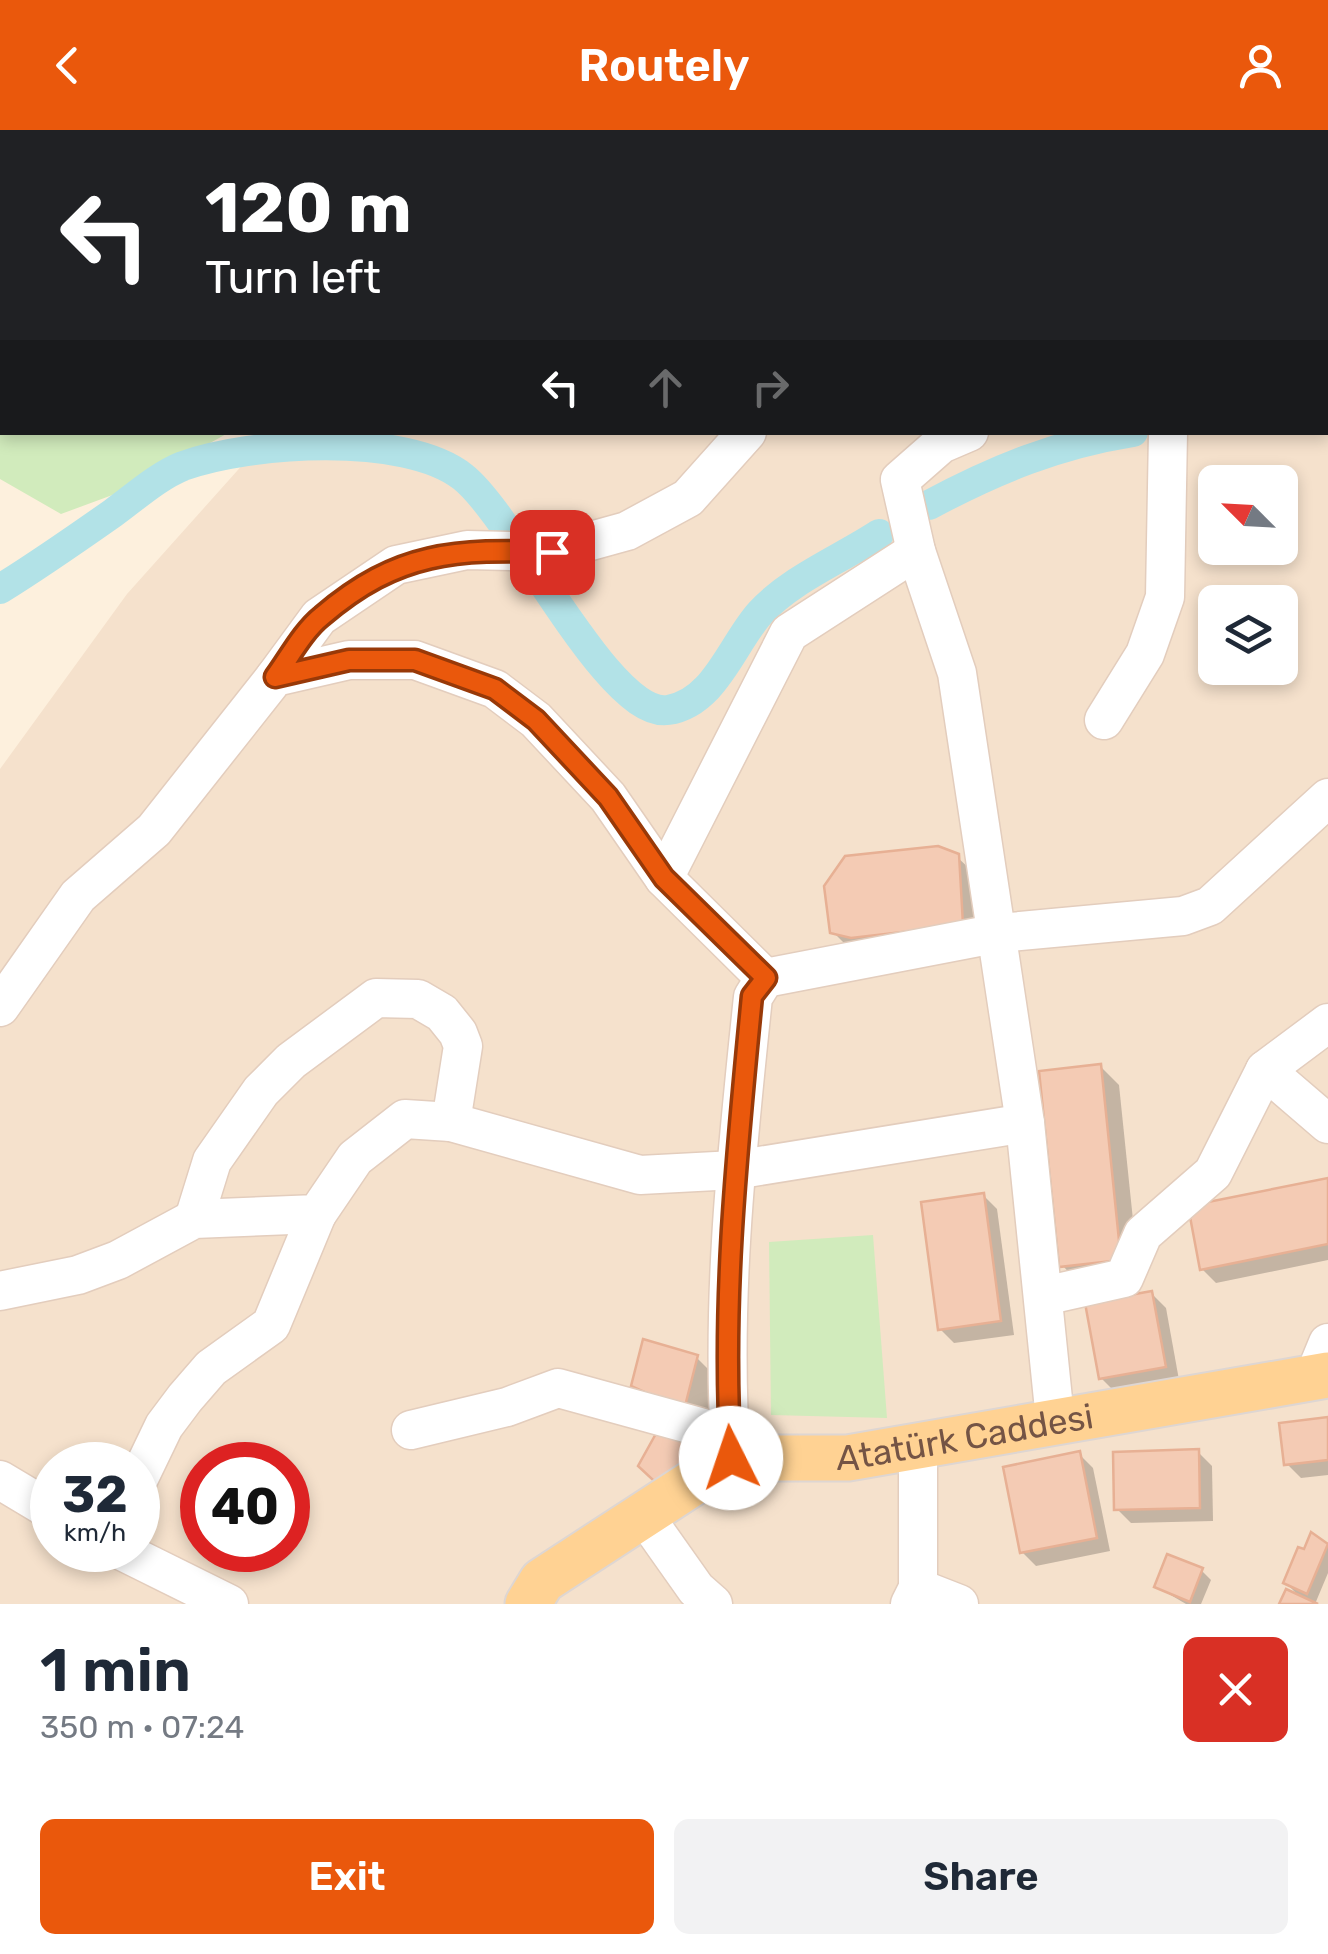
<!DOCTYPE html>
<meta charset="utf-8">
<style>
:root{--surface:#fff;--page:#f2f2f3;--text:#1f2937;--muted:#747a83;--accent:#ea580c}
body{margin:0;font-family:Rubik,sans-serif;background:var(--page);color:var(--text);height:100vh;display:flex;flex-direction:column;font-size:38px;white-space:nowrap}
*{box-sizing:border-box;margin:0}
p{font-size:32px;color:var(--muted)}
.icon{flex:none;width:55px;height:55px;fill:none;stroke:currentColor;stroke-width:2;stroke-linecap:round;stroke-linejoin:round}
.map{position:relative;height:1474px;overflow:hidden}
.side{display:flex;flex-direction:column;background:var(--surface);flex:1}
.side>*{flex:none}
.top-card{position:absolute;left:0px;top:0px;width:1330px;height:305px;box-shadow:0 5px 15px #0003;background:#202124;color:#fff;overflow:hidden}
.needle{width:65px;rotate:294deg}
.fabs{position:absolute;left:1198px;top:335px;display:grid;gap:20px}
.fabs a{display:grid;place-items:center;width:100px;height:100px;border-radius:15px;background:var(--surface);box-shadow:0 5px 15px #0003;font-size:50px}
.speed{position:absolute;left:30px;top:1312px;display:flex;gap:20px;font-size:50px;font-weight:700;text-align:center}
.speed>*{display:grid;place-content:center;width:130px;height:130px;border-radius:50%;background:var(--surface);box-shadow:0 5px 15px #0003;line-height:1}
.speed small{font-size:25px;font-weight:400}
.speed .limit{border:15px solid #d22;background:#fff;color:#111}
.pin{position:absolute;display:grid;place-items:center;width:85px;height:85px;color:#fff;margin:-42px;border-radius:20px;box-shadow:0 5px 15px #0006}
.me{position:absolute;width:110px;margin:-55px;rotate:356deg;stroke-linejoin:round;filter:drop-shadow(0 0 8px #0008)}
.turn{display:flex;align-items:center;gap:35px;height:210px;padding:0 40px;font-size:45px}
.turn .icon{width:130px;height:130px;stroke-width:2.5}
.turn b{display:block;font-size:70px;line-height:85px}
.lanes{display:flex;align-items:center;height:95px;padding:0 40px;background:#0003;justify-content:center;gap:50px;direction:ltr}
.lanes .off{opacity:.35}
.round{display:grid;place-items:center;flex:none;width:105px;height:105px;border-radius:15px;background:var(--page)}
.head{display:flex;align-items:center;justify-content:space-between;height:170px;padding:0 40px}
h1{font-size:60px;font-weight:600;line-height:75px}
.button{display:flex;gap:20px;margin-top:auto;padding:20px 40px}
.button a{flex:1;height:115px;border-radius:15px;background:var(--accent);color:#fff;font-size:40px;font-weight:600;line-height:115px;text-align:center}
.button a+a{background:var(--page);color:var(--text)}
header{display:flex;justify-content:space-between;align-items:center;height:130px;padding:0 40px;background:var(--accent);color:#fff;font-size:45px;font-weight:600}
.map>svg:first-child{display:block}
</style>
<header><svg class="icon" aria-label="back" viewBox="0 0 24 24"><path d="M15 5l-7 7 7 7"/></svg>Routely<svg class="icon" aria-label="person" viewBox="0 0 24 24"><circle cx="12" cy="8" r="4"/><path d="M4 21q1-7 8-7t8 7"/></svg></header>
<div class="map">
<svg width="1328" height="1474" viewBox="0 0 1328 1474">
<rect width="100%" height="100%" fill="#fdf0dd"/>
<path fill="#f5e1cc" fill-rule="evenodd" d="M238,0H1328V1474H0V639L127,464L271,303L1328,302V2ZM1215,352H1280V418H1215ZM1215,472H1280V538H1215ZM52,1335H138V1420H52ZM202,1335H288V1420H202Z"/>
<g fill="#d1ebbc">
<path d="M0,0H336L2,2V302L228,303L126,360L61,384L0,349Z"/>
<path d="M873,1105L887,1288L771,1285L769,1112Z"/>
</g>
<g fill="#0003">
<rect x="690" y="0" width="43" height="2"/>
<path d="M836,0H917L836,2Z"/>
<path d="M934,0H978L981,2H933Z"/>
<path d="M957,727L972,741L975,808L847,816L832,801Z"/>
<path d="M1100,936L1119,955L1139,1148L1080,1154L1062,1135Z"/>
<path d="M1328,1051V1130L1216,1153L1202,1139Z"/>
<path d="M983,1065L997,1079L1014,1205L954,1213L940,1199Z"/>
<path d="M1152,1164L1166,1178L1179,1250L1115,1262L1101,1248Z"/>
<path d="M697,1228L724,1255L711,1306L661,1282L633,1255Z"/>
<path d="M1328,1289V1345L1301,1348L1287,1334Z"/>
<path d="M1198,1322L1212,1336L1213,1391L1131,1393L1117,1379Z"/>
<path d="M1079,1324L1093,1338L1110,1421L1036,1436L1022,1422Z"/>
<path d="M1312,1406L1328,1413V1443L1315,1474H1282L1301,1468L1286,1453Z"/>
<path d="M1202,1441L1211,1450L1201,1474H1186L1157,1457Z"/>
</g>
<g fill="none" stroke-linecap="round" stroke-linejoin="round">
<g stroke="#b2e2e7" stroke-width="30">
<path d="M929,375C996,339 1058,314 1133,302"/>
<path d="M0,459C39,435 76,409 113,383C135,367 158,346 183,336C249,312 405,301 463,347C514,387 609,589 668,580C715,573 732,514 760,483C791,449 841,429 879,404"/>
</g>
</g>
<g fill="#f4cbb4" stroke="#e7b094" stroke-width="2.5">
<path d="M833,0H903L833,2Z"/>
<path d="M938,716L959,724L963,795L851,808L830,803L824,756L845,726Z"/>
<path d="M1101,934L1121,1130L1059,1137L1039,941Z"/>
<path d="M1328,1048V1114L1200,1140L1188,1076Z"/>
<path d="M984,1063L1001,1191L938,1200L921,1072Z"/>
<path d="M1152,1161L1166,1237L1099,1249L1085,1173Z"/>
<path d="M643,1209L698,1225L684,1280L631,1256Z"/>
<path d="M1328,1287V1330L1284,1335L1279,1293Z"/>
<path d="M663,1291L709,1308L668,1364L638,1336Z"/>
<path d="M1199,1319L1200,1378L1114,1380L1113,1322Z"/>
<path d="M1080,1321L1097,1408L1020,1423L1003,1337Z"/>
<path d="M1311,1402L1328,1414L1307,1464L1283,1453L1298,1417L1304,1419Z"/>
<path d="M1167,1424L1203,1438L1190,1472L1154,1457Z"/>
<path d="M1286,1459L1318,1474H1279Z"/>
</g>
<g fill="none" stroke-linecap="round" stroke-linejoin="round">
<defs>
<g id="minor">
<path d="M676,0V2"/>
<path d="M1040,0L1044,2"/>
<path d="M915,2V0"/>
<path d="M1232,2V0"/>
<path d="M969,302L941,314L900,350L916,421L957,543L1025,993L1055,1289"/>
<path d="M275,547L319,487L396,435L467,420L551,422L627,401L688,368L747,302"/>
<path d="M1104,590L1145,524L1165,467L1168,302"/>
<path d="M664,748L789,503L916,421"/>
<path d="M0,877L78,766L154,700L275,547L349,530H415L495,559L536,590L608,667L664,748L765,848"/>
<path d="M1265,940L1328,994"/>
<path d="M194,1089L212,1031L261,961L291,931L376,868L418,869L442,883L458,903L463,916L451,992"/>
<path d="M0,1161L78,1145L118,1130L194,1089L317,1084L355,1028L405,989L451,992L640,1045L735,1040L1025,993"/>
<path d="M1044,1166L1124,1148L1143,1104L1213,1043L1265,940L1328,893"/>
<path d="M1314,1247L1328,1213"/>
<path d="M411,1300L507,1277L558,1258L729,1305"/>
<path d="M731,1328C720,1173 737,1020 753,867L765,848L999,803L1183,786L1210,776L1328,668"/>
<path d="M0,1350L52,1381"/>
<path d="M138,1350L164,1296L185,1268L211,1238L271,1195L317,1084"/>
<path d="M643,1384L696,1459L713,1474"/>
<path d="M120,1420L229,1474"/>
<path d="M918,1458L959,1474"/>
<path d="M910,1474L918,1458V1315"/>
</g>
<g id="major">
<path id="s1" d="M528,1474L542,1451L731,1328H848L1328,1245"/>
</g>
</defs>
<use href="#minor" stroke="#e3cdbd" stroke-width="41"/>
<use href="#major" stroke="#ded6d2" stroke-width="49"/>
<use href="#minor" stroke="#fff" stroke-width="38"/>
<use href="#major" stroke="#ffd293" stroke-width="45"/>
</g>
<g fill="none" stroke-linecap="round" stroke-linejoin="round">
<defs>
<path id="route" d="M552,422C456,419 398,421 322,486C303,501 289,528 275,547L349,530H415L495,559L536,590L608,667L664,748L766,848L752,866C737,1021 721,1173 731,1328"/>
</defs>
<use href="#route" stroke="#983908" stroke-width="25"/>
<use href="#route" stroke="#ea580c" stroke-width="18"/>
</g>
<g text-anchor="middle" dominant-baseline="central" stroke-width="8" stroke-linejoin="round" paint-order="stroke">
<g font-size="35" fill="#745445" stroke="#fff4e5">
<text stroke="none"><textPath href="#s1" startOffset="488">Atatürk Caddesi</textPath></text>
</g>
</g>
</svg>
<div class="fabs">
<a><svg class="needle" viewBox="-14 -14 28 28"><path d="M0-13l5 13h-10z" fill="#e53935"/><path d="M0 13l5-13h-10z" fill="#747a83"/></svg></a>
<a><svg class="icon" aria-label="layers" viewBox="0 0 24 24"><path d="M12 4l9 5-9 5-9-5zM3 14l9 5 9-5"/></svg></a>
</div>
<div class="speed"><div>32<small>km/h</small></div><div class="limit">40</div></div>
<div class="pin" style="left:552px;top:422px;background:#d93025"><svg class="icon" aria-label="arrive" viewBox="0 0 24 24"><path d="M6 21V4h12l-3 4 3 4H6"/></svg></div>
<svg class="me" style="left:731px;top:1328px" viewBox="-20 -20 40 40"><circle r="19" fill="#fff"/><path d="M0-13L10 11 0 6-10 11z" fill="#ea580c"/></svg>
<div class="top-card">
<div class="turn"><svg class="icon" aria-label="left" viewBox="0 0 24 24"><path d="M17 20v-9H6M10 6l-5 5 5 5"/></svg><div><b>120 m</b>Turn left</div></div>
<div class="lanes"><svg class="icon" aria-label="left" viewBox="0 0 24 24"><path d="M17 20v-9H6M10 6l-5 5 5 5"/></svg><svg class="icon off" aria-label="ahead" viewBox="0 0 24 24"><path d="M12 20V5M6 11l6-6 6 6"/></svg><svg class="icon off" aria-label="right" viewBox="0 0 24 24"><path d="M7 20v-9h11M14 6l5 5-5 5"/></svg></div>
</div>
</div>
<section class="side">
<div class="head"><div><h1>1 min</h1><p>350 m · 07:24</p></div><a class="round" style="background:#d93025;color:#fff"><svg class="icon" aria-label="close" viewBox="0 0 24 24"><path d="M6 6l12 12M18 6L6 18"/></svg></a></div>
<div class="button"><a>Exit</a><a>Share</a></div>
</section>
